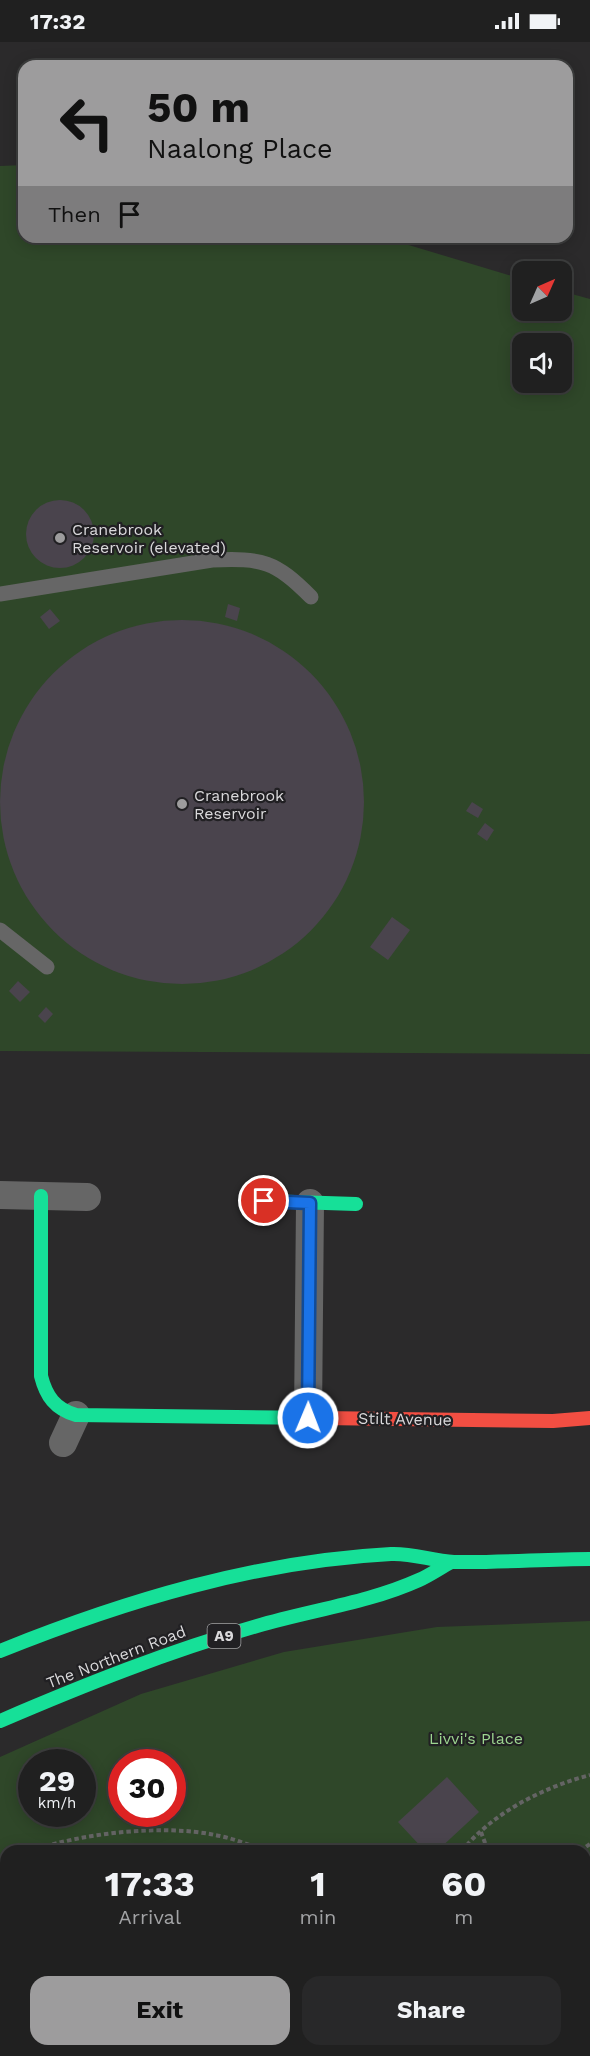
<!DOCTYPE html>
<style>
:root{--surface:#202020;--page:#282829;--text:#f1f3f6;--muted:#a2a3a5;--line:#3d3e3e;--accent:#9d9c9d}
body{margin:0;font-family:"Work Sans",sans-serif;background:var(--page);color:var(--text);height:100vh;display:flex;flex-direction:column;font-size:22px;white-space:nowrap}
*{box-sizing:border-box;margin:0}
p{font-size:20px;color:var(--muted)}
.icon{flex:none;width:33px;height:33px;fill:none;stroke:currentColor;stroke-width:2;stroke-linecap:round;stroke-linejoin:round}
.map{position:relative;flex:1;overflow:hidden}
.drawer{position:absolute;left:0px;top:1803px;width:591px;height:212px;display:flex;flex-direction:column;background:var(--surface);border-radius:18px 18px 0 0;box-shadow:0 3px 15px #0003,0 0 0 2px var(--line)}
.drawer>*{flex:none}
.top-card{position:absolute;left:18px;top:18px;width:555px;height:183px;border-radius:18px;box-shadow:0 3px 15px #0003,0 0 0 2px var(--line);background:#9d9c9d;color:#111;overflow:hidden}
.needle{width:39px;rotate:45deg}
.fabs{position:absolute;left:512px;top:219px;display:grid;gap:12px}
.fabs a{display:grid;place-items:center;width:60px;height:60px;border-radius:12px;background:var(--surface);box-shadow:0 3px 15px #0003,0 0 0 2px var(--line);font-size:30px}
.speed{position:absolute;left:18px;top:1707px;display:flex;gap:12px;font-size:30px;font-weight:700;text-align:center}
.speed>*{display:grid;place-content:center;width:78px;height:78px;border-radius:50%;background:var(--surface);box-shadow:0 3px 15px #0003,0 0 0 2px var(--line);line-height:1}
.speed small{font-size:15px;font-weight:400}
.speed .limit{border:9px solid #d22;background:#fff;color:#111}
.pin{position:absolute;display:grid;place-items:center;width:51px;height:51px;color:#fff;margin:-26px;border:3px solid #fff;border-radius:50%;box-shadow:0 2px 6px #0007}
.me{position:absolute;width:66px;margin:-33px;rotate:1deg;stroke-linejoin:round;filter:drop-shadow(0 0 4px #0008)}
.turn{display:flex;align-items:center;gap:21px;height:126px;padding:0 30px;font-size:27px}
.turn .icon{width:78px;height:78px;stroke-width:2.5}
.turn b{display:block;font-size:42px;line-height:51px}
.then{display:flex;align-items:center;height:57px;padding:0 30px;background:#0003;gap:12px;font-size:22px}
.eta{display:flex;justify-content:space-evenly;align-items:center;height:102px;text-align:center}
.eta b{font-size:36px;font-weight:700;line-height:42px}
.action{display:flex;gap:12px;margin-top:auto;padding:12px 30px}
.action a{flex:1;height:69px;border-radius:18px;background:var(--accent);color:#111;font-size:24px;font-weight:700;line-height:69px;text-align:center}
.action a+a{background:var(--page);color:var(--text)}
.status{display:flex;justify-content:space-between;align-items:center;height:42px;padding:0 30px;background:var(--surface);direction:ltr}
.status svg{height:16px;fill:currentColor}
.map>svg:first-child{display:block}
</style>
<div class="status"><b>17:32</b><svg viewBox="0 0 49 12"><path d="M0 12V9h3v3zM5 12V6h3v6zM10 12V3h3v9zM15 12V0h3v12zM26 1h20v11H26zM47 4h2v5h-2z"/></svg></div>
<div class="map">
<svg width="590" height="2014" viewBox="0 0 590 2014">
<rect width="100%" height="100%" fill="#2b2a2b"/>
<g fill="#2f4729" fill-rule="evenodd">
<path d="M24,123V195H382L522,237V268H561V249L590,257V1012L0,1009V124ZM522,302H561V340H522Z"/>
<path d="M590,1579V2014H36L33,2009L585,2008V1809H6V1946L0,1933V1715L141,1652L284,1610L437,1585ZM32,1720H82V1772H32ZM122,1720H172V1772H122Z"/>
</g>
<g fill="#4a444d">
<circle cx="60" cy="492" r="34"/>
<path d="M228,562L240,566L237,579L225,575Z"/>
<path d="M50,567L60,579L49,587L40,575Z"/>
<circle cx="182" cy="760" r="182"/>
<path d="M472,760L483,767L478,776L466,769Z"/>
<path d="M485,781L494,788L487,799L477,792Z"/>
<path d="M392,875L410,888L388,918L370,905Z"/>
<path d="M18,939L30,950L20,960L9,949Z"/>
<path d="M46,965L53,972L45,981L38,974Z"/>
<path d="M447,1735L479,1770L437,1809H425L398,1780Z"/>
</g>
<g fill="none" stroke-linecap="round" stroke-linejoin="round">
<g stroke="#646464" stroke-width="4" stroke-dasharray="4.5 3" stroke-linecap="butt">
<path d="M481,1790L488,1809"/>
<path d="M31,1809C82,1791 162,1782 215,1793C233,1796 251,1804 268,1809"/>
<path d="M462,1809C492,1771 544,1745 590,1733"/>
<path d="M580,1809L590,1802"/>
<path d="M0,1820L6,1818"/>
<path d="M585,1890L590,1886"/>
<path d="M585,1900L590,1904"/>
<path d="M585,1927L590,1926"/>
<path d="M431,2008L433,2014"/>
</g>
<g stroke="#666" stroke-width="15">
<path d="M0,552L212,518C263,516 275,519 311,555"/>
<path d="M0,888L47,925"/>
</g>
<g stroke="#666" stroke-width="28">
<path d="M0,1153L87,1155"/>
<path d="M308,1376L310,1161"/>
<path d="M63,1401L76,1373"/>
</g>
<g stroke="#16e098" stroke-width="14">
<path d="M41,1154V1334C46,1354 55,1367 76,1373L320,1376"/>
<path d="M264,1159L356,1162"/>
<path d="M0,1609C124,1559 256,1519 391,1512C413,1511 432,1519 454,1520C499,1521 545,1517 590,1517"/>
<path d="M0,1679C84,1643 169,1609 257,1584C311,1568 368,1561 419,1538C430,1533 440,1526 451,1520"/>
</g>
<path stroke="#f24e42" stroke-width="14" d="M320,1376L553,1379L590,1376"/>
</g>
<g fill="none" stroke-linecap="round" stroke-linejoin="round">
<defs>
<path id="route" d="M264,1159L310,1161L308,1376"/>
</defs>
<use href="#route" stroke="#114b97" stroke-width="15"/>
<use href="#route" stroke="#1a73e8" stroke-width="10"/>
</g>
<g fill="#9d9c9d" stroke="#212023" stroke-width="2">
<circle cx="60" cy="496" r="6"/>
<circle cx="182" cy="762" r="6"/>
</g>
<g text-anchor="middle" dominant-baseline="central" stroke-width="4.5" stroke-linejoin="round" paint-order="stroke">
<rect fill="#212023" stroke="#a2a2a4" stroke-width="1.5" x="207.5" y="1582" width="33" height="24" rx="4.5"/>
<g font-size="15" font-weight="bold" fill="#dad9db">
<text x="224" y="1594">A9</text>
</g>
<g font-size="16" fill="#dad9db" stroke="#212023" text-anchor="start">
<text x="72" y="487">Cranebrook<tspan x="72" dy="18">Reservoir (elevated)</tspan></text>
<text x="194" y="753">Cranebrook<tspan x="194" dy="18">Reservoir</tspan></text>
</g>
<g font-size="16" fill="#dad9db" stroke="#212023">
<text transform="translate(405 1377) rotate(1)">Stilt Avenue</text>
<text transform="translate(116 1615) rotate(-21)">The Northern Road</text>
</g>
<g font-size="16" fill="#9dd590" stroke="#212023">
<text x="476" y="1696">Livvi's Place</text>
</g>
</g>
</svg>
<div class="fabs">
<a><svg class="needle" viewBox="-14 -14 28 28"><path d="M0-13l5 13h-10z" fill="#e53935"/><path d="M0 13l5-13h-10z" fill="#a2a3a5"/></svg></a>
<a><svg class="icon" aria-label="sound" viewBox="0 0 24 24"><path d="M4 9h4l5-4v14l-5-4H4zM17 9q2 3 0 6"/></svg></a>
</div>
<div class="speed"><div>29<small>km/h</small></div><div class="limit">30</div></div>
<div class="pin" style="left:264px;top:1159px;background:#d93025"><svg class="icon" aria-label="arrive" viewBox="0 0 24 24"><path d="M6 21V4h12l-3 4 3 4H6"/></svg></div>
<svg class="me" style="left:308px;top:1376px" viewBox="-20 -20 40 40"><circle r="17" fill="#1a73e8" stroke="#fff" stroke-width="3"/><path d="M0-11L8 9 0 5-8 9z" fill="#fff"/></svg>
<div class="top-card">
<div class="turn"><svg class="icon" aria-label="left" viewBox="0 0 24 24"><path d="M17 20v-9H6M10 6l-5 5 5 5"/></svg><div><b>50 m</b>Naalong Place</div></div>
<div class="then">Then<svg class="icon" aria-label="arrive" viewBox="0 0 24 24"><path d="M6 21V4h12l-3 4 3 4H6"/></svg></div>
</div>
<section class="drawer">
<div class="eta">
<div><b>17:33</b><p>Arrival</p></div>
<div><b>1</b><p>min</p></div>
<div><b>60</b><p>m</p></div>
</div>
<div class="action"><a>Exit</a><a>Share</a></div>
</section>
</div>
